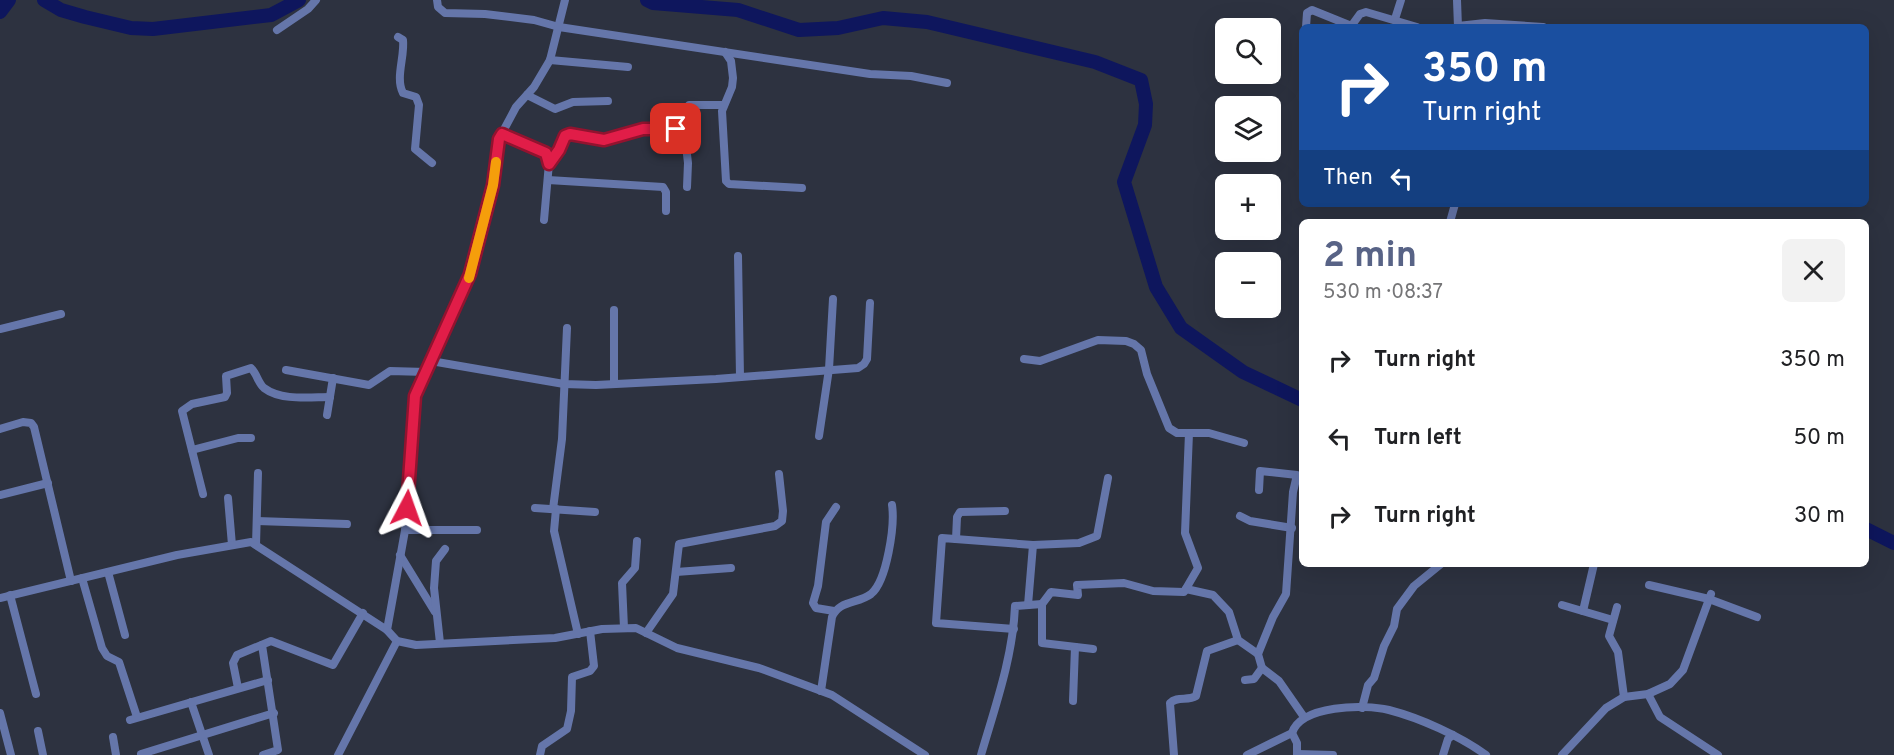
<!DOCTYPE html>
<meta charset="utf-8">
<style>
:root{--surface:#fff;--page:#f2f2f2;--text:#202124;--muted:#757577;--accent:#586386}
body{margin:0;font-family:Overpass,sans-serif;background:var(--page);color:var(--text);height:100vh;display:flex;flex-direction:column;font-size:22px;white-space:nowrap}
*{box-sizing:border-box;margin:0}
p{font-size:20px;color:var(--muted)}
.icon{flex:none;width:33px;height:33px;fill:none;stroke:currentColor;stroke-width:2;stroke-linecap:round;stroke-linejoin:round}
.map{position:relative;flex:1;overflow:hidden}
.sheet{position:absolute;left:1299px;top:219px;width:570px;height:348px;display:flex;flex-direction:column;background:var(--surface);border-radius:9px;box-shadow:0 6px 24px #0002}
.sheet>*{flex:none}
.top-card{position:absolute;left:1299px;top:24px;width:570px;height:183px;border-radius:9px;box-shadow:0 6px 24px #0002;background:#1a4fa0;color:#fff;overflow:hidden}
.controls{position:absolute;left:1215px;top:18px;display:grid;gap:12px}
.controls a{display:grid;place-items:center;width:66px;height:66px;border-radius:9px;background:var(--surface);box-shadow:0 6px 24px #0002;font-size:30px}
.pin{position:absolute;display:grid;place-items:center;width:51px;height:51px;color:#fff;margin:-26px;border-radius:12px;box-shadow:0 3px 9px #0006}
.me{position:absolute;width:66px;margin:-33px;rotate:4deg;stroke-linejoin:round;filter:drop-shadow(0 0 4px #0008)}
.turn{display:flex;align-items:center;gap:21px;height:126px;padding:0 24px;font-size:27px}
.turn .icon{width:78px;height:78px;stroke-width:2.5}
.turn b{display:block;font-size:42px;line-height:51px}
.then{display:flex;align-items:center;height:57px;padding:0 24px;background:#0003;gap:12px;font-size:22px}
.round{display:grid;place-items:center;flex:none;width:63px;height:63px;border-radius:9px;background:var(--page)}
.head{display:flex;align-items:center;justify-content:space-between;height:102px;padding:0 24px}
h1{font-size:36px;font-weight:700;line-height:45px;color:var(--accent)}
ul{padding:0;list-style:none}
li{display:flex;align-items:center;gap:18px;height:78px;padding:0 24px}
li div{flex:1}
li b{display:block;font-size:22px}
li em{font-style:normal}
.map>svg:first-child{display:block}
</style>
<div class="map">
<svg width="1894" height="755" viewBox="0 0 1894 755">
<rect width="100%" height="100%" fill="#2d3240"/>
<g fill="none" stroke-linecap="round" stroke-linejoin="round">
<g stroke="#0e165d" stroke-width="14">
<path d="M44,0L61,10L85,17L131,28L153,29L271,15L299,0"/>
<path d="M647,0L653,3L738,10L799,30L838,28L883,18L927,22L1095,62L1141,80L1146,104L1145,125L1124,182L1156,287L1181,328L1243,372L1302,400"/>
<path d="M0,12L9,0"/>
<path d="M1866,529L1894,543"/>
</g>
<g stroke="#6576aa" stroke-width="8">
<path d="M437,0L438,7L445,13L485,14L534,20L559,27L870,74L911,76L947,83"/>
<path d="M1457,0L1458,27"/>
<path d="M1395,19L1401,0"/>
<path d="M1352,25L1360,14L1366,12L1417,27"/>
<path d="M1458,26L1485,23L1543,27"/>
<path d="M1306,27L1307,13L1312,10L1354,27"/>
<path d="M277,30L308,9L316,0"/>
<path d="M398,37L403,40C405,56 395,78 403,93L416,97L419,105L415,149L432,163"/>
<path d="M725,52L731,61L733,78L732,87L722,111L726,181L729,184L802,188"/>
<path d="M550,60L628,67"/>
<path d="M527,95L555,109L573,102L608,101"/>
<path d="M684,129L685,112L689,105H723"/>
<path d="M502,134L546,153L549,163L544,220"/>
<path d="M549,163L559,150L565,136L570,134L604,140L643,129H684L688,163L687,187"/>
<path d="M548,180L663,187L666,192V211"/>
<path d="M1450,222L1455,204"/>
<path d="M738,256L740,377"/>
<path d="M0,329L61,314"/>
<path d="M1024,359L1040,361L1098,340L1126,341L1134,344L1141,350L1147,374L1169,428L1177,433H1209L1244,443"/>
<path d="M431,361L564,384L596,385L716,379L858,368L864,364L867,359L870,303"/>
<path d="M286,370L369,385L390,371L426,372"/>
<path d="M614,384V310"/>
<path d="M327,415L333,378"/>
<path d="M0,429L23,422L31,423L34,427L71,581"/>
<path d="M819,436L829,369L833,299"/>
<path d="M192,450L238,438H251"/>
<path d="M1259,490L1260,471L1297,475L1293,492L1286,594L1273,617L1258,654L1262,668"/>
<path d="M203,494L182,411L192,404L225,397L227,393L226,376L251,368C257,374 258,383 264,388C281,401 310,397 330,397"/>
<path d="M0,495L48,483"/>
<path d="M228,498L232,545"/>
<path d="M535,508L595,512"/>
<path d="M553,509L562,439L567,328"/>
<path d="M556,509L554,531L578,634"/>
<path d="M1240,516L1250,521L1292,528"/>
<path d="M257,521L347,524"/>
<path d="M405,530H477"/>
<path d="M956,539L957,517L960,512L1005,511"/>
<path d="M256,545L258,473"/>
<path d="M1033,545L1079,543L1097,536L1108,478"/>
<path d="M400,555L435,612"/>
<path d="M108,572L125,635"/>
<path d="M676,572L731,568"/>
<path d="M82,578L102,648L107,656L119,662L137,717"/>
<path d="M1649,585L1709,599L1757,617"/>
<path d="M1186,589L1213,595L1229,612L1238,640L1258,654"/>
<path d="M10,595L36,694"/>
<path d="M0,598L177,555L251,542L387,630"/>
<path d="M1562,605L1613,620"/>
<path d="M1617,607L1609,636L1618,652L1624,697"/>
<path d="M834,611L816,608L813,603L818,586L826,522L836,507"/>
<path d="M1583,611L1594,564"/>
<path d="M624,628L622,583L635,568L637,541"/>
<path d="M1014,629L936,623L942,538L1033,545L1028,605"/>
<path d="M646,633L673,594L679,544L775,526L782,521L783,511L779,474"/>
<path d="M397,641L416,645L555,638L602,629L636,628L677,648L759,668L832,695L925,755"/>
<path d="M440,643L434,588L436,561L445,549"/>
<path d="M262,645L278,750L263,755"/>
<path d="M1093,649L1042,643V604L1051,592L1078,595L1077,585L1124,583L1153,591L1184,592L1198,568L1185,533L1189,433"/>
<path d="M1245,680L1254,679L1262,668L1279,681L1304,717"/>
<path d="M238,688L233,663L237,655L271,641L333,665L363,613"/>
<path d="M821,691L832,617C839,600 858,604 871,594C887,581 895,525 892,505"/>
<path d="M1648,694L1660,717L1718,755"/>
<path d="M1073,701L1075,647"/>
<path d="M191,702L209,755"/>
<path d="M1362,708L1368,685L1374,678L1384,646L1394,626L1397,609L1414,586L1441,564"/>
<path d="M0,713L11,755"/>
<path d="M130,720L268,680"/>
<path d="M38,731L43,755"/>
<path d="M1292,733L1297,743V755"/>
<path d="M113,737L116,755"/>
<path d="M141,754L274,713"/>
<path d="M1297,754L1333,755"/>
<path d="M338,755L397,641L387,630L406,525L415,396L470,274L493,185L499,139L516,107L534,87L550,60L565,0"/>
<path d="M540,755L542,746L567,729L571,711L572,677L590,671L594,666L590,631"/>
<path d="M981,755C995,707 1013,657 1015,606L1042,604"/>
<path d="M1174,755L1170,703C1177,696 1188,701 1196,696L1207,651L1238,640"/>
<path d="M1247,755L1292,733C1301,705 1364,704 1389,710C1420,718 1460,736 1486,755"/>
<path d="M1443,755L1448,739L1453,735"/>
<path d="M1562,755L1606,708L1624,697L1648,694L1670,684L1683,670L1711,594"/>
</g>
</g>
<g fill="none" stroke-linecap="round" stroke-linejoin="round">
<defs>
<path id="route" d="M407,508L415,396L470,274L493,185L499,139L502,134L546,153L549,164L559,150L565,136L570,134L604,140L643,129H676"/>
</defs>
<use href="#route" stroke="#92132f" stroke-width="15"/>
<use href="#route" stroke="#e11d48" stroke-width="10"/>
<path stroke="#f59e0b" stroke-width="10" d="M469,278L493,185L496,162"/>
</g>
</svg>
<div class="controls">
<a><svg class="icon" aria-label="search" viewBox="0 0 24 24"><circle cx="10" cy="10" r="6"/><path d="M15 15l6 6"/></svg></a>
<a><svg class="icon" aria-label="layers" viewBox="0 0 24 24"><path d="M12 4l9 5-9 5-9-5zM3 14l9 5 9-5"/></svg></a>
<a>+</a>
<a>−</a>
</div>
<div class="pin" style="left:676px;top:129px;background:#d93025"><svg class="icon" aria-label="arrive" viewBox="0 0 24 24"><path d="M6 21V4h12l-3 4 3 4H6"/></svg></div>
<svg class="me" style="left:407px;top:508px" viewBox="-20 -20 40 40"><path d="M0-17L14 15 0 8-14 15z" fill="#e11d48" stroke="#fff" stroke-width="4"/></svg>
<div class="top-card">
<div class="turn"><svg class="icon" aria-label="right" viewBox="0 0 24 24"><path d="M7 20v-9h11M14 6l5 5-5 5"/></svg><div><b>350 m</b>Turn right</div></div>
<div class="then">Then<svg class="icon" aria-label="left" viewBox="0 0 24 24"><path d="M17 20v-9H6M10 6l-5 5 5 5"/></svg></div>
</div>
<section class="sheet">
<div class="head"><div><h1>2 min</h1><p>530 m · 08:37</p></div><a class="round"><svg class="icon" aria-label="close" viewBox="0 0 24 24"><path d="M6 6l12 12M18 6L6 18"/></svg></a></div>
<ul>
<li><svg class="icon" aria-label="right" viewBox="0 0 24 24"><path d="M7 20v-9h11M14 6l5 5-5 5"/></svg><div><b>Turn right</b></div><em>350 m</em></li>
<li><svg class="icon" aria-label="left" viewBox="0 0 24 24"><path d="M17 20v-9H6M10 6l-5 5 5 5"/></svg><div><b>Turn left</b></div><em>50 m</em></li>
<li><svg class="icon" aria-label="right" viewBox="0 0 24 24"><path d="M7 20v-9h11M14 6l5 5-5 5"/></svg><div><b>Turn right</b></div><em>30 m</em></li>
</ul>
</section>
</div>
